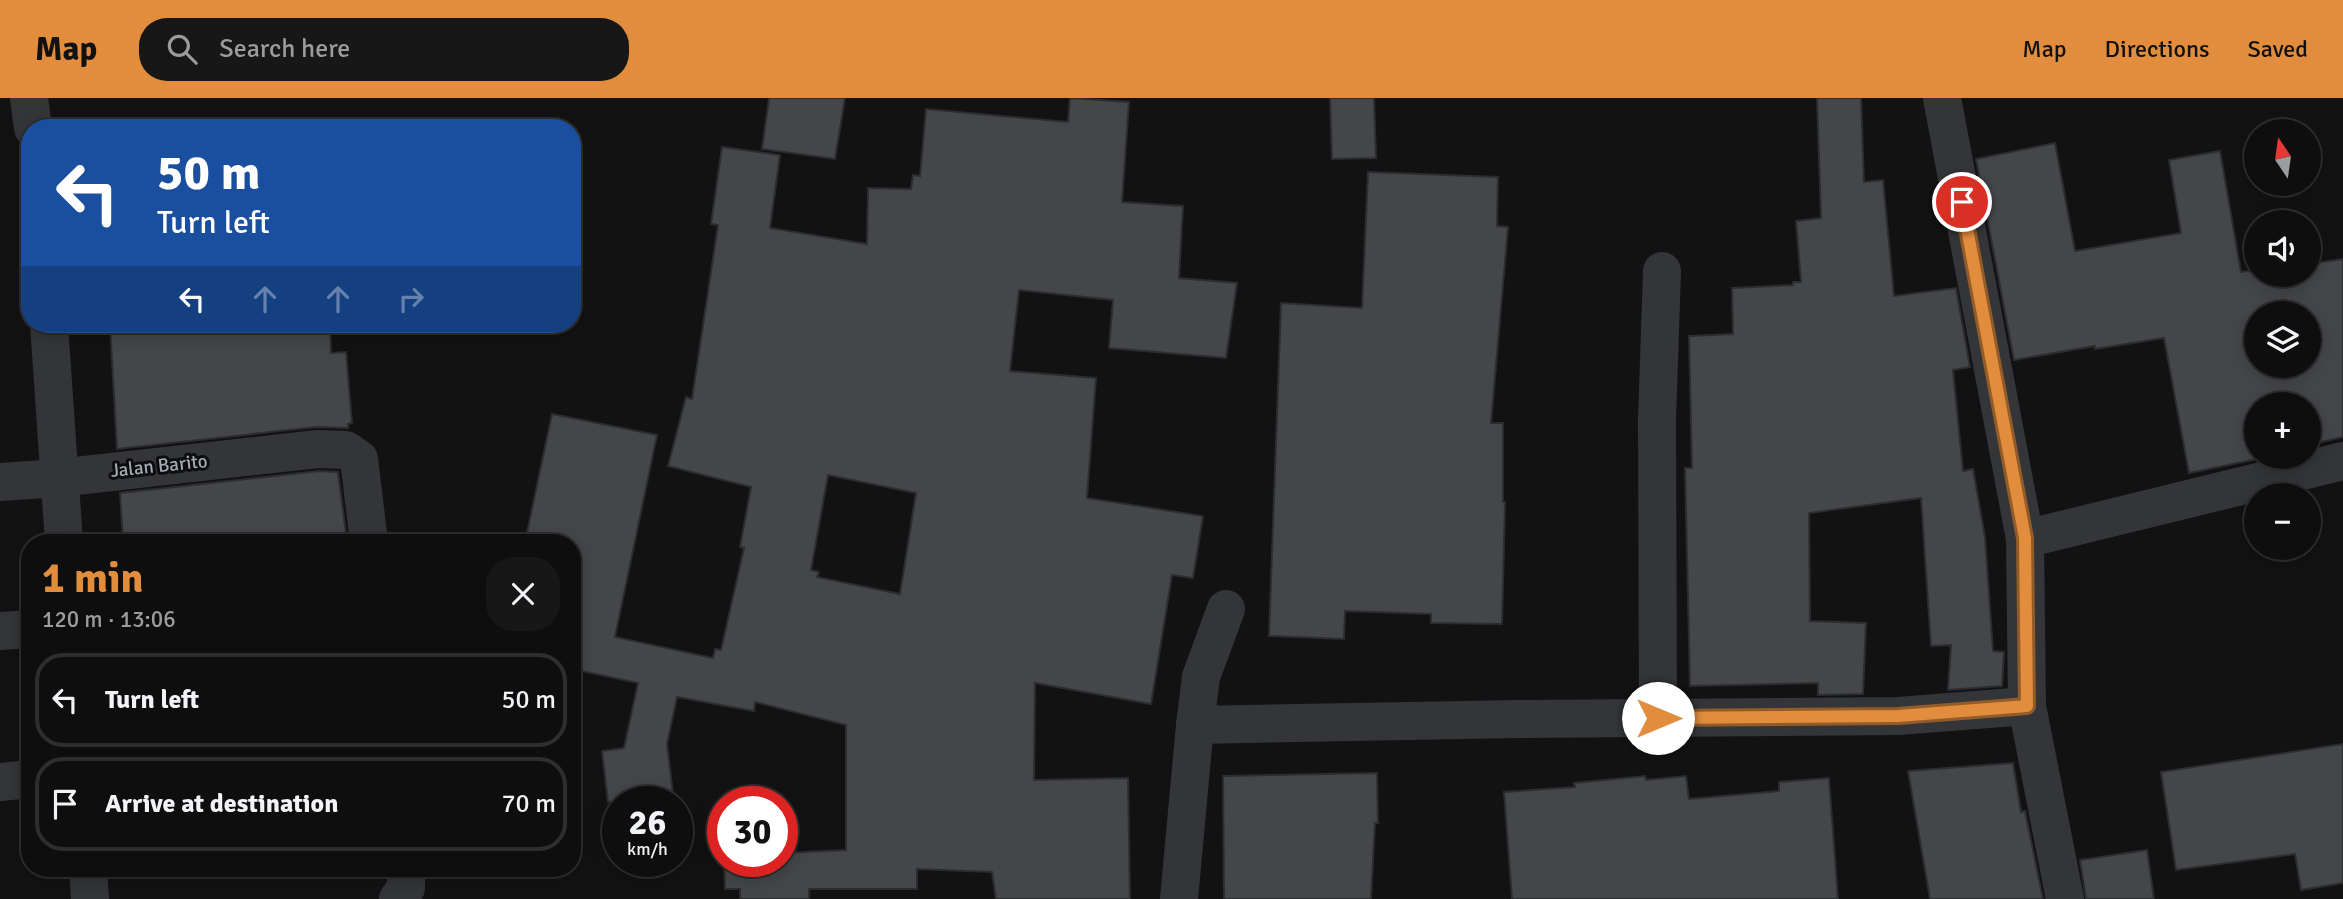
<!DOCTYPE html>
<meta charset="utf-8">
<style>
:root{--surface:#0e0e0e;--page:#171717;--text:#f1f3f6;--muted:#9b9c9e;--line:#2e2e2e;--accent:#e18d3d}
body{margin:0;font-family:Signika,sans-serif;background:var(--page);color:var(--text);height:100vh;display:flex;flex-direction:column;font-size:26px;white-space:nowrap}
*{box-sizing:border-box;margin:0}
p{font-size:23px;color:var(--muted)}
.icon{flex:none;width:38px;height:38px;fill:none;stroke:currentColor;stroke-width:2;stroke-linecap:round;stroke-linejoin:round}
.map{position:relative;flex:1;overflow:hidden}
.sheet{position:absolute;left:21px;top:436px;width:560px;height:343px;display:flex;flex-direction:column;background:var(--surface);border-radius:28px;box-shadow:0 4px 18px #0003,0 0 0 2px var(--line)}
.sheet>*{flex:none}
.banner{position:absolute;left:21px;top:21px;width:560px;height:214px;border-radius:28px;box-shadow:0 4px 18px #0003,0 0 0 2px var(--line);background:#1a4fa0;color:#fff;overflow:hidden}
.needle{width:46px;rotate:347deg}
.fabs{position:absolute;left:2244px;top:21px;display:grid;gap:14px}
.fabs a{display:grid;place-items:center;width:77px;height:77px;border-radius:50%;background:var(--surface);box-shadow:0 4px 18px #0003,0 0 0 2px var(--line);font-size:35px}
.speed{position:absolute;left:602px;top:688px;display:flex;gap:14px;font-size:35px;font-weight:700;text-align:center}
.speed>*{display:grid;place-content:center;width:91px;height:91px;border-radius:50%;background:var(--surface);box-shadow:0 4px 18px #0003,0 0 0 2px var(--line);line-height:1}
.speed small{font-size:18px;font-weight:400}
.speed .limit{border:10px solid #d22;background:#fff;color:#111}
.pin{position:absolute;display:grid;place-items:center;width:60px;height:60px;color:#fff;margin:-30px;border:4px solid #fff;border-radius:50%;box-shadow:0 2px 7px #0007}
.me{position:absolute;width:77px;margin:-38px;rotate:90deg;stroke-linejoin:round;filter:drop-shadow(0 0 5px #0008)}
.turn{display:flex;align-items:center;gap:24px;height:147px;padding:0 21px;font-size:32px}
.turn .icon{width:91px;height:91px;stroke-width:2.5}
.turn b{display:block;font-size:49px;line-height:60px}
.lanes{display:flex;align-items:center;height:66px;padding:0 21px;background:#0003;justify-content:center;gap:35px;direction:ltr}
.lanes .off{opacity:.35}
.round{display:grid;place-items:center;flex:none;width:74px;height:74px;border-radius:28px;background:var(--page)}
.head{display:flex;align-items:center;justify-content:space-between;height:119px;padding:0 21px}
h1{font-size:42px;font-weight:700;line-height:52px;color:var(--accent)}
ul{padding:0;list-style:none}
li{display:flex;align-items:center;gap:21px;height:94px;margin:0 14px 10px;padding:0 7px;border:4px solid var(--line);border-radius:28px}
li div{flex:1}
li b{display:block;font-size:26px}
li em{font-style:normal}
header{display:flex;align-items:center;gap:42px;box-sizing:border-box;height:98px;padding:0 35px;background:var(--accent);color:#111}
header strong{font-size:33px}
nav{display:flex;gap:38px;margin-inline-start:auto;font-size:24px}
.search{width:490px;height:63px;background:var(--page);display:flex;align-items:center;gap:18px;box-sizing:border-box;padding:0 24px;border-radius:28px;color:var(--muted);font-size:26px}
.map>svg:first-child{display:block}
</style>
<header>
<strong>Map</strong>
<div class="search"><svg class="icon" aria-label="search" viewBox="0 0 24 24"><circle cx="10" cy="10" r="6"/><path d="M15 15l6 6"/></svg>Search here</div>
<nav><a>Map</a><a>Directions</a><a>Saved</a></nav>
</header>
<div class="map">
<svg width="2343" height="801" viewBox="0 0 2343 801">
<rect width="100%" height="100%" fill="#121213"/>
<g fill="#444649" stroke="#2c2d2f" stroke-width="2" fill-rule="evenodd">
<path d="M769,0H845L835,61L762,51Z"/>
<path d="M1070,0L1129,4L1122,104L1183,108L1179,180L1237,185L1226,260L1109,250L1113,202L1019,192L1010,273L1096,280L1087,400L1203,418L1193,480L1172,477L1151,606L1035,585L1034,682L1128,680L1130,801H996L992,774L917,771V791H809V801H740V791H725L724,763H782V755L846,752V627L755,604L754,613L677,599L667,646L674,704H608L602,653L624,650L638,585L572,571V444H525L552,316L657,337L615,539L713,560L715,551L721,552L744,450L740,449L751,389L668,368L686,299L692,301L718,127L711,126L722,49L780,57L770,130L867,146L868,90L911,91L913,77L920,78L926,11L1068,24ZM828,377L916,395L900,496L817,479L819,474L811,472Z"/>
<path d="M1330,0H1374L1376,60L1332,61Z"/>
<path d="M1817,0H1861L1864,84L1883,82L1894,198L1956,190L1970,269L1953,272L1963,373L1973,371L1985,439L1993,553L2004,554L2002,588L1948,592L1951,547L1931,548L1921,400L1809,415L1810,523L1866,525L1863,596L1818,597V585L1690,588L1685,370H1692L1689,238L1733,236L1732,190L1793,187V184H1801L1796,123L1821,120Z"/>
<path d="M2055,45L2075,153L2181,135L2169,62L2220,53L2241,174L2256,172V177H2308V166L2343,161V339L2308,347V306H2256V359L2262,360L2189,375L2164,240L2095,251V248L2014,262L1976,61ZM2256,215H2308V268H2256Z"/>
<path d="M1368,74L1498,79L1497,128L1508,129L1491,325H1503V404H1505L1502,526L1431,525V516L1345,513L1344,541L1269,538L1281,205L1362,210Z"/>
<path d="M110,226H330L331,255L346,254L352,325L348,326V330L316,329L117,351Z"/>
<path d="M319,373L338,374L347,444H123L120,395Z"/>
<path d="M2343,646V785L2301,792L2295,756L2176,772L2161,674Z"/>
<path d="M2013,665L2021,714L2025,713L2043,801H1930L1908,673Z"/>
<path d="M1377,675L1378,725H1375L1371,801H1224L1223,678Z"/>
<path d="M1645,678L1646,682L1686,678L1689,701L1779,693V684L1829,680L1838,801H1512L1504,694L1575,689L1574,685Z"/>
<path d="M2147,752L2154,801H2086L2080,762Z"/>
</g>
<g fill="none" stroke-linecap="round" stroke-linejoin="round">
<g stroke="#333538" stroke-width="38">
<path d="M29,0L33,30"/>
<path d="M1942,0L2025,441"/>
<path d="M49,226L64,444"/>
<path d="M0,384L58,380L318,351L346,352L359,361L369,444"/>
<path d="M0,533L30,531"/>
<path d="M1658,620L1657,322L1662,173"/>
<path d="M1195,627L1201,579L1226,511"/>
<path d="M0,684L30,681"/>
<path d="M88,770L90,801"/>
<path d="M398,801L406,790V770"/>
<path d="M1179,801L1195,627L1519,621L1898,618L2027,608"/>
<path d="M2065,801L2027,608L2025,441L2343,363"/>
</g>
</g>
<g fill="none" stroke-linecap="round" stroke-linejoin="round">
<defs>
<path id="route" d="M1658,620L1898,618L2027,608L2025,440L1962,104"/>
</defs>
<use href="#route" stroke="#925c28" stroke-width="18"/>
<use href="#route" stroke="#e18d3d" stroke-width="12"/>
</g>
<g text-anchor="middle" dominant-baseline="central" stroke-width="6" stroke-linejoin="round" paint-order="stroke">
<g font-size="19" fill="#a5abb3" stroke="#0d0d0e">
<text transform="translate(159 368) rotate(-6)">Jalan Barito</text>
</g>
</g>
</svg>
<div class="fabs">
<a><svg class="needle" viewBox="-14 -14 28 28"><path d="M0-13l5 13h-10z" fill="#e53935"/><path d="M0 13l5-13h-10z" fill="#9b9c9e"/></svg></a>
<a><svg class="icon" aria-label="sound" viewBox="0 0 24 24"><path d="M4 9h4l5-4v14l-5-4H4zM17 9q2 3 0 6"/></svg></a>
<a><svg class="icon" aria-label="layers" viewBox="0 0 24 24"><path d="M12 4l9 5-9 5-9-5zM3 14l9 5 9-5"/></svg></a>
<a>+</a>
<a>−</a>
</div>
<div class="speed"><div>26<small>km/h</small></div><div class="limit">30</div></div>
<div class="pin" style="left:1962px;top:104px;background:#d93025"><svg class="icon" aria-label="arrive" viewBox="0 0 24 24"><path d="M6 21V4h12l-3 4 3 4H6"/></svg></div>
<svg class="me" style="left:1658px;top:620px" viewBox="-20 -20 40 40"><circle r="19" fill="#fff"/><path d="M0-13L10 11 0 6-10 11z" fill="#e18d3d"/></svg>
<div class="banner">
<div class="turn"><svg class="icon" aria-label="left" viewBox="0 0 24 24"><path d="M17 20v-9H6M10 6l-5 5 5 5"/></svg><div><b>50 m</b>Turn left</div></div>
<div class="lanes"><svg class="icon" aria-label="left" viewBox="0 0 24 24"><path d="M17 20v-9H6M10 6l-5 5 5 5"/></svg><svg class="icon off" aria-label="ahead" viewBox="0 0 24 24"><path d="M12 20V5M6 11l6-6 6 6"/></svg><svg class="icon off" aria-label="ahead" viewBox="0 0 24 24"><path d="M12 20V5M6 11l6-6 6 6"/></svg><svg class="icon off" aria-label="right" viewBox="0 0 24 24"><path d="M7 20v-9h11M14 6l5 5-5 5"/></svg></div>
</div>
<section class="sheet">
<div class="head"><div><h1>1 min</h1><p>120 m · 13:06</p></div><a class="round"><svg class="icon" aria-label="close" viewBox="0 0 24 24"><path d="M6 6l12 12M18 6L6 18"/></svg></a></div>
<ul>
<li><svg class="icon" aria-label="left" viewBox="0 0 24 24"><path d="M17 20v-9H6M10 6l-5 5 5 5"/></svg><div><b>Turn left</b></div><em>50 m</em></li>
<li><svg class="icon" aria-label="arrive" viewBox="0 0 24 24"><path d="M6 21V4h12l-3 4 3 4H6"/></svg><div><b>Arrive at destination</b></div><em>70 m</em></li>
</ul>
</section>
</div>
